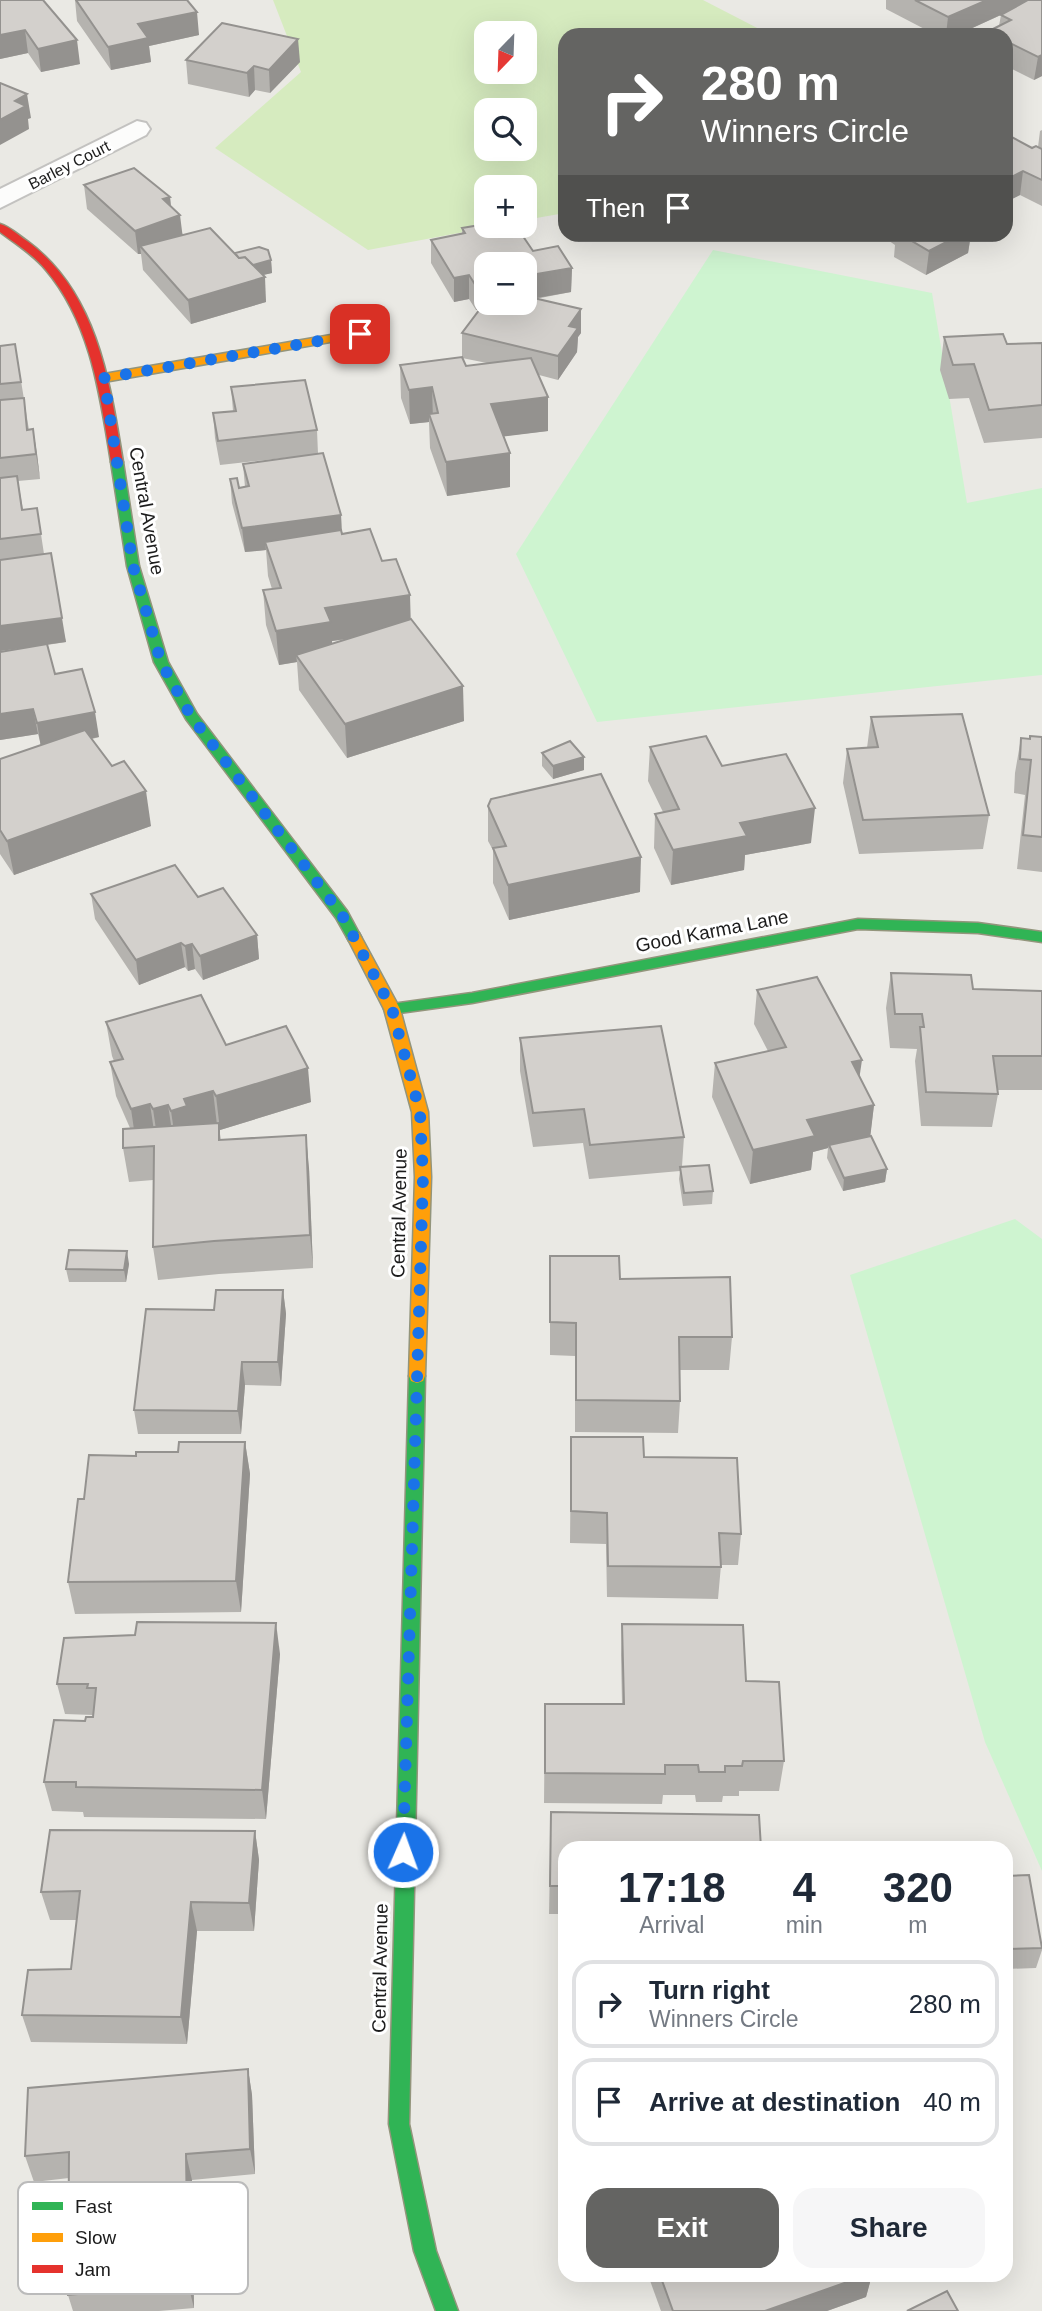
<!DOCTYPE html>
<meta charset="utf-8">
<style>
:root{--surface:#fff;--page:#f6f6f7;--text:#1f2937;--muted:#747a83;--line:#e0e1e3;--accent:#646462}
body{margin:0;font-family:Helvetica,sans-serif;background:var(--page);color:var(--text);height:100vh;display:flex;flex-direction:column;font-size:26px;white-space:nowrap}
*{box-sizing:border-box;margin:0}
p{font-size:23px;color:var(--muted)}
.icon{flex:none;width:38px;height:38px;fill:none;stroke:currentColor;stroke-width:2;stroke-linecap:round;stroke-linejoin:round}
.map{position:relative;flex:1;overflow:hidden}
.panel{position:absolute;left:558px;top:1841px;width:455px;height:441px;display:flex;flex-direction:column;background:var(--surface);border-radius:21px;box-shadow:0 7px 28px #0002}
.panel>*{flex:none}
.guide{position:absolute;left:558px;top:28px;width:455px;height:214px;border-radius:21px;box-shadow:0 7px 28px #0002;background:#646462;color:#fff;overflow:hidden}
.needle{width:46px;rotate:203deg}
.buttons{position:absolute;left:474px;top:21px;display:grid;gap:14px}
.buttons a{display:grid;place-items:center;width:63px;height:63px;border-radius:14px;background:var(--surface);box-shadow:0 7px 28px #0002;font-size:35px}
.pin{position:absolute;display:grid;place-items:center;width:60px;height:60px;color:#fff;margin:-30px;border-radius:14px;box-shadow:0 4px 10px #0006}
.me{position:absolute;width:77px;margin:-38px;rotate:2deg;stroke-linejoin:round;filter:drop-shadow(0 0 5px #0008)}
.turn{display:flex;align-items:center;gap:24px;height:147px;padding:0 28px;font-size:32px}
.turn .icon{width:91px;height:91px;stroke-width:2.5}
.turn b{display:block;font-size:49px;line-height:60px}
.then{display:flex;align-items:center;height:66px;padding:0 28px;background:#0003;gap:14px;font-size:26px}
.eta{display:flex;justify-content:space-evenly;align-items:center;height:119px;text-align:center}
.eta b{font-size:42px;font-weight:600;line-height:49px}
.action{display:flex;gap:14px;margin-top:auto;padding:14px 28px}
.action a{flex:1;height:80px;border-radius:21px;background:var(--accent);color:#fff;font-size:28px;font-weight:600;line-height:80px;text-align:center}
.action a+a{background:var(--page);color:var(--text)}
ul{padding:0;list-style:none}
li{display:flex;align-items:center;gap:21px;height:88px;margin:0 14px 10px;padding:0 14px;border:4px solid var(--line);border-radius:21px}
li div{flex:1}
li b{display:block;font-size:26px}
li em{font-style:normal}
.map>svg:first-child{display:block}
</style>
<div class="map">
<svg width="1042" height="2311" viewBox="0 0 1042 2311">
<rect width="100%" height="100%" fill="#eae9e4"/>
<path fill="#d6ebbf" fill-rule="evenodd" d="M273,0H703L771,35H565V213L525,220V187H486V226H496L368,250L215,148L301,72ZM486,33H525V72H486ZM486,110H525V149H486Z"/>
<g fill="#cef4d0">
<path d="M713,250L932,293L967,503L1042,488V675L597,722L516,554Z"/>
<path d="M1015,1219L1042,1239V1871L985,1742L850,1275Z"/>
</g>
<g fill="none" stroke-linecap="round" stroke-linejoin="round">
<defs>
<path id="street" d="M137,121L146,123L150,129L146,135L0,208V189Z"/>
<g id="fast">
<path d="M117,458L123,462L139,566L168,662L197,714L347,911L361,937L359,941H349L336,918L186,719L154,662L127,566L111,462Z"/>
<path d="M858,919L978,923L1042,932V942L978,933L858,929L472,1003L392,1014L384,1009L392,1004L472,993Z"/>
<path d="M417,1369L423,1371L425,1376L409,2124L436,2251L458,2311H436L414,2251L389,2124L409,1376L411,1371Z"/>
</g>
<g id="slow">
<path d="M360,330L364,332V336L104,382L98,378L104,374Z"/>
<path d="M354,932L359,933L400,1009L428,1112L431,1177L425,1376L423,1381L417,1383L411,1381L409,1376L415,1177L412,1112L384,1009L347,937Z"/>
</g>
<path id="jam" d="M0,224C10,227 18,235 27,241C97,292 110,382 123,462L121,465H113L111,462C100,395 91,323 46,270C34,255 16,244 0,232Z"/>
</defs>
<use href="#street" stroke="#c3c2c0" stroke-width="4"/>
<use href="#fast" stroke="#93957c" stroke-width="3"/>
<use href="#slow" stroke="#93957c" stroke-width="3"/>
<use href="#jam" stroke="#93957c" stroke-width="3"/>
<use href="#street" fill="#fcfcfb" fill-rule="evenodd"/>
<use href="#fast" fill="#30b455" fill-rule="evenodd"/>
<use href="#slow" fill="#ff9f0a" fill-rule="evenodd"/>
<use href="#jam" fill="#e5322d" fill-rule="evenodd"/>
</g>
<g fill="#b5b3af" fill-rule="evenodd">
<path d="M0,0L80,64L41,72L28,53L0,59Z"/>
<path d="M75,0H187L199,35L149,46L151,62L111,70L77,21Z"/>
<path d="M886,0H1042V76L1034,80L1006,66V35H987V32L999,26L1001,15L957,35H936L886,9Z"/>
<path d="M186,60L300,62L270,93L255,90L249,97L188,84Z"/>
<path d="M1042,130V206L1020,195L1006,202L1032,148L1038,147L1040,131Z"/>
<path d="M84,185L170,197L171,207L183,235L235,254L271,260L272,273L262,275L266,302L191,324L143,270L141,254H138L87,209Z"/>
<path d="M462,228L533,251L572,268L571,292L535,299L581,309V333L578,337L577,352L558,380L539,375L548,431L504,436L510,453V487L447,496L430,448L429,422L410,424L401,398L400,365L466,366L487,363L462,358V333L481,309L476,310L469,299L454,302L431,263V240L462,234Z"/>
<path d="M879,234H971L968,253L926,275L894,257L895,245Z"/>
<path d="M944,337L1007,344L1042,343V438L984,443L969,398L949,399L940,370Z"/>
<path d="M15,344L29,430L37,454L40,479L18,481L23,510L37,508L44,554L66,642L47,645L55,674L99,737L92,739L151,826L14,875L0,854V759L41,745L38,734L0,740V652L19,648L0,651V346Z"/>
<path d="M231,387L317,430L318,454L341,515L342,534L382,561L410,619L464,721L347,758L299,690L297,662L279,665L266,625L263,590L272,589L268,576L266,550L245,552L232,503L230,479L239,488L245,487L243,464L292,457L220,465L215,438L213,413L233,411ZM349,639L332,644V641Z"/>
<path d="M871,717L989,815L983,849L859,854L843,783L847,749L867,748Z"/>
<path d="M1042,737V872L1017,869L1025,795L1014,793L1015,773L1021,738L1030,739Z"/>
<path d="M650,747L722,766L811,843L745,855L744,870L671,885L654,848L655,814L663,812L648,781Z"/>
<path d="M542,753L584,770L553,779L542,766Z"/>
<path d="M488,806L640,892L509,920L493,883V850L488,841Z"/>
<path d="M91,894L198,897L257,935L259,959L203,980L195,969L188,971L185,967L139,985L95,919Z"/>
<path d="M891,973L973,989L1042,991V1090H998V1094L992,1127L921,1126L915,1061L917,1049L890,1048L886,1008Z"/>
<path d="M757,990L859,1077L874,1105L870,1136L887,1169L885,1182L843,1191L827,1158L828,1148L813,1152L811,1170L750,1184L712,1097L715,1063L768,1051L754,1024Z"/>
<path d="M106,1022L226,1045L311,1102L220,1130L219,1128L221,1140L309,1168L313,1268L219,1274L158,1280L153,1247V1180L129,1182L123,1148L130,1128L116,1096L110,1062L114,1061L112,1056Z"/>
<path d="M520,1038L684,1137L682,1166L713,1191L712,1204L683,1206L679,1179L680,1171L589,1179L583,1143L533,1147L520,1071Z"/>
<path d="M550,1256L620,1279L732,1337L729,1370H680V1401L678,1433L575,1432V1356L550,1355Z"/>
<path d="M129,1264L126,1282H69L66,1269Z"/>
<path d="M283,1290L286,1314L281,1386L245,1385L241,1434H138L134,1410L214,1310Z"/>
<path d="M571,1437L644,1457L741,1534L738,1565H721L718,1599L607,1597L606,1544L570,1543Z"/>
<path d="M245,1442L250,1474L241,1612L75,1614L68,1582L84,1499L136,1456L178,1452Z"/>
<path d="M622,1624L746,1681L784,1761L779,1791H739V1796H723L722,1802H696L695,1795H663L662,1804L544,1803L545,1704H622L621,1655Z"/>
<path d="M280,1654L266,1819L84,1817L83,1812L52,1811L44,1782L85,1721L93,1717V1715L65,1714L57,1684Z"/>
<path d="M551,1812L565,1848V1914H549Z"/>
<path d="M255,1831L259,1860L254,1931H197L187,2044L31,2042L22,2015L71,1969L77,1920H50L41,1892Z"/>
<path d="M1006,1876L1042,1944V1950L1036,1968L1006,1969Z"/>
<path d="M248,2069L252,2095L255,2174L192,2180L194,2308L159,2311H73L68,2295L69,2178L34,2182L25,2156Z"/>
<path d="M648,2275H872L866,2297L827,2311H661Z"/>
</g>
<g fill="#94928f">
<path d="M987,0H1033L957,35H946L948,17Z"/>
<path d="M197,12L199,35L149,46L151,62L111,70L108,47L138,24Z"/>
<path d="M25,30L28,53L0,59V35Z"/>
<path d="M298,39L300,62L270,93L269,70Z"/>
<path d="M77,40L80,64L41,72L38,49Z"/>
<path d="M1042,55V76L1034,80L1038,57Z"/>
<path d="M254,66L255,90L249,97L247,73Z"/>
<path d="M27,94L31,118L28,119L29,129L0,145V120L15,101Z"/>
<path d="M1023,171L1020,195L1006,202V180Z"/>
<path d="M170,197L172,218L180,215L183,239L140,246L141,254H138L135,231L163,199Z"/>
<path d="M953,234H971L968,253L926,275L929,251Z"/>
<path d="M271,260L272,273L247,279L246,267Z"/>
<path d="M572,268L571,292L525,300V276Z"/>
<path d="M469,275V299L454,302V278Z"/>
<path d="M265,277L266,302L191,324L188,300Z"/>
<path d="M486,284V303H513L476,310V286Z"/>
<path d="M581,309V333L578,337L577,352L558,380V356L569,326Z"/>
<path d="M432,387L433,421L429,414V422L410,424L409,390Z"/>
<path d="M548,397V431L491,438V404Z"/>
<path d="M33,429L37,454L40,479L36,454Z"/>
<path d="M510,453V487L447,496L446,462Z"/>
<path d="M341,515L342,540L265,542L266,550L245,552L242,528Z"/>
<path d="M410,595L411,629L332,641L333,657L296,655L297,662L279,665L276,631L325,608Z"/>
<path d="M62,618L66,642L0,651V626Z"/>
<path d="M463,686L464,721L347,758L345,724Z"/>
<path d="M33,709L38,734L0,740V714Z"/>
<path d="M95,712L99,737L41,748L37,723Z"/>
<path d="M584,757V770L553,779V766Z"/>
<path d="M146,791L151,826L14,875L7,841Z"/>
<path d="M815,808L811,843L745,855L744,870L671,885L673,850L740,823Z"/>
<path d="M641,857L640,892L509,920L508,885Z"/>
<path d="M257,935L259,959L203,980L200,956Z"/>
<path d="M181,943L185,967L139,985L136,960Z"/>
<path d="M192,944L195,969L188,971L185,946Z"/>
<path d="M862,1060L857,1094L852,1062Z"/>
<path d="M308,1068L311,1102L220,1130L216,1096Z"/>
<path d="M213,1091L217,1125L176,1145L171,1111L184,1099Z"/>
<path d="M150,1104L155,1138L136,1143L131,1109Z"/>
<path d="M168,1105L173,1138L158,1143L153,1109Z"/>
<path d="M874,1105L870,1139L829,1145L828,1148L813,1152L811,1170L750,1184L753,1150L807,1120Z"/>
<path d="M306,1135L309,1168L313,1268L310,1235Z"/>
<path d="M887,1169L885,1182L843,1191L844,1178Z"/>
<path d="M127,1251L129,1264L126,1282L124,1270Z"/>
<path d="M283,1290L286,1314L281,1386L278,1362Z"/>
<path d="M242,1362L245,1385L241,1434L238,1411Z"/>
<path d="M245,1442L250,1474L241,1612L236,1581Z"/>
<path d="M276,1623L280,1654L266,1819L262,1790Z"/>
<path d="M255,1831L259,1860L254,1931L249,1903Z"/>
<path d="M191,1902L197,1931L187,2044L181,2017Z"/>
<path d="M248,2069L252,2095L255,2174L250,2149Z"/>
<path d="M186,2154L192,2180L194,2308L188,2284Z"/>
<path d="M867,2275H872L866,2297L827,2311H765Z"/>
</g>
<g fill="#d3d0cc" stroke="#94928f" stroke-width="2">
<path d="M0,0H43L77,40L38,49L25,30L0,35Z"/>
<path d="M76,0H187L197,12L138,24L148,38L108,47Z"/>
<path d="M915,0H987L948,17Z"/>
<path d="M1028,0H1042V55L1038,57L1006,41V35H994L987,32L1011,20L1001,15Z"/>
<path d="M222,23L298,39L269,70L254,66L247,73L186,60Z"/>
<path d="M0,83L27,94L15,101L26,106L0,120Z"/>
<path d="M1006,134L1032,148L1036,146L1042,149V180L1023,171L1006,180Z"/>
<path d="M134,168L170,197L163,199L180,215L135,231L84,185Z"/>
<path d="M486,224V226H516L533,251L558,246L572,268L525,276V264H486V284L476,286L469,275L454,278L431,240L465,233L462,228Z"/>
<path d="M210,228L239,258L245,257L265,277L188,300L140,246Z"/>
<path d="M900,234H962L929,251Z"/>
<path d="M259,247L268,250L271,260L253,265L245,257L239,258L235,253Z"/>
<path d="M525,296L581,309L569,326L578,328L558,356L462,333L486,301V303H494L507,305L508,303H525Z"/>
<path d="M1003,334L1007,344L1042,343V405L989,410L974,364L953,365L944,337Z"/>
<path d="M15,344L21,382L0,384V346Z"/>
<path d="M462,357L466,366L531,358L548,397L491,404L510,453L446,462L429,414L438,413L432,387L409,390L400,365Z"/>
<path d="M305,380L317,430L218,441L213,413L236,411L231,387Z"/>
<path d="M24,398L27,430L33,429L36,454L0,458V400Z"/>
<path d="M323,453L341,515L242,528L230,479L237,478L239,488L249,486L243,464Z"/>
<path d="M17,476L22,510L37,508L41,534L0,539V478Z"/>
<path d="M370,529L382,561L396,559L410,595L325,608L331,622L276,631L263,590L281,588L265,542L341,530L342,534Z"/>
<path d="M51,553L62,618L0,626V560Z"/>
<path d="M411,619L463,686L345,724L296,655Z"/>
<path d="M47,644L55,674L82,669L95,712L37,723L33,709L0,714V652Z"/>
<path d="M962,714L989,815L863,820L847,749L878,747L871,717Z"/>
<path d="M85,730L112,766L124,761L146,791L7,841L0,830V759Z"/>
<path d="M706,736L722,766L786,754L815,808L740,823L747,836L673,850L655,814L679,809L650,747Z"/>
<path d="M1030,736L1042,737V837L1023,835L1031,760L1020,759L1021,738L1030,739Z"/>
<path d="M570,741L584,757L553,766L542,753Z"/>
<path d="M601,774L641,857L508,885L493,848L506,846L488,806L491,799Z"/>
<path d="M175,865L198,897L223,888L257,935L200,956L192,944L185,946L181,943L136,960L91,894Z"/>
<path d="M891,973L971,975L973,989L1042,991V1056H993L998,1094L926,1092L920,1027H924L922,1014H895Z"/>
<path d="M817,977L862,1060L852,1062L874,1105L807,1120L815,1136L753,1150L715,1063L786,1047L757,990Z"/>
<path d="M201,995L226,1045L286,1026L308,1068L216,1096L213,1091L184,1099L187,1106L171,1111L168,1105L153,1109L150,1104L131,1109L110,1062L123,1059L106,1022Z"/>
<path d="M661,1026L684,1137L590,1145L584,1109L533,1113L520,1038Z"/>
<path d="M219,1123V1140L306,1135L310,1235L214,1241L153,1247L154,1146L123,1148V1129Z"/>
<path d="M871,1136L887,1169L844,1178L829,1145Z"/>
<path d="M709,1165L713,1191L684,1193L680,1167Z"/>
<path d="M69,1250L127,1251L124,1270L66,1269Z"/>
<path d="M550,1256H619L620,1279L730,1277L732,1337H679L680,1401L576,1400V1323L550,1322Z"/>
<path d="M216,1290H283L278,1362H242L238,1411L134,1410L146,1309L214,1310Z"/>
<path d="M571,1437H643L644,1457L737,1458L741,1534L719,1533L721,1567L608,1566L607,1513L571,1511Z"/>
<path d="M179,1442H245L236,1581L68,1582L78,1499H84L89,1455L136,1456V1452H178Z"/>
<path d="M137,1622L276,1623L262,1790L76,1787V1782H44L54,1720L85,1721L86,1717H93L96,1688H87L88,1684H57L64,1638L135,1635Z"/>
<path d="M622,1624L743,1625L746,1681L779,1682L784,1761H743L742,1766H725V1772H699L698,1765H665V1774L545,1773V1704H624Z"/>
<path d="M551,1812L759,1815L761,1848H565V1886H550Z"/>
<path d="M50,1830L255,1831L249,1903L191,1902L181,2017L22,2015L28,1970L71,1969L80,1891L41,1892Z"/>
<path d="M1029,1875L1042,1948L1006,1949V1876Z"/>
<path d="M248,2069L250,2149L186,2154L188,2284L68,2295L69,2152L25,2156L28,2088Z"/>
<path d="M660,2275H867L765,2311H673Z"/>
<path d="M947,2291L958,2311H907Z"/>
</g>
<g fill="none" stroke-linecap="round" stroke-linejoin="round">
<path stroke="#1a73e8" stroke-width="12" stroke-dasharray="0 21.6" d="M360,334L104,378L133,566L161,662L191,716L342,915L392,1009L420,1112L423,1177L403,1852"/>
</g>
<g text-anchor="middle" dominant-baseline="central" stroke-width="6" stroke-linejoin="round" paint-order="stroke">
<g font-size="16" fill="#1c1c1c" stroke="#fff">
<text transform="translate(69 165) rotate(-27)">Barley Court</text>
</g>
<g font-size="19" fill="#1c1c1c" stroke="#fff">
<text transform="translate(147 511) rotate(80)">Central Avenue</text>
<text transform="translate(712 931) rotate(-11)">Good Karma Lane</text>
<text transform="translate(399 1213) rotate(-89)">Central Avenue</text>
<text transform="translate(380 1968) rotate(-89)">Central Avenue</text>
</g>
</g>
<rect x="18" y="2182" width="230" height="112" rx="10" fill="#fff" stroke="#bbb" stroke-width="2"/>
<rect x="32" y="2202" width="31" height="8" fill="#30b455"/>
<rect x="32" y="2233" width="31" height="9" fill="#ff9f0a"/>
<rect x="32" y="2265" width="31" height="8" fill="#e5322d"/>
<g font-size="19" fill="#1c1c1c">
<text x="75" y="2213">Fast</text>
<text x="75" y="2244">Slow</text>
<text x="75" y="2276">Jam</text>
</g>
</svg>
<div class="buttons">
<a><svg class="needle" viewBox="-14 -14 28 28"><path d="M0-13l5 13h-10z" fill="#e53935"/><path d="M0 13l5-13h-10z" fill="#747a83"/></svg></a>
<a><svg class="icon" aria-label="search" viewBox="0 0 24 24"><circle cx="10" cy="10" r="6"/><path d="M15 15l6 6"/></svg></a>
<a>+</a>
<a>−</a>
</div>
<div class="pin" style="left:360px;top:334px;background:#d93025"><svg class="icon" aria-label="arrive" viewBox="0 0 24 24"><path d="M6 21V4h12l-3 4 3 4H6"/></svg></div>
<svg class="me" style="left:403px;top:1852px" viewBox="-20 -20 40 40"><circle r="17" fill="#1a73e8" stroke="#fff" stroke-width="3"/><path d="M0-11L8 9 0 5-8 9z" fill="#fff"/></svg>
<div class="guide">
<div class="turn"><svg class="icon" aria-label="right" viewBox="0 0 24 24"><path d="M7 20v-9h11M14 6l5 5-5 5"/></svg><div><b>280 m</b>Winners Circle</div></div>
<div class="then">Then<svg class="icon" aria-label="arrive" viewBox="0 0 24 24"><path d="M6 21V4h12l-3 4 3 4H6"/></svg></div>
</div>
<section class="panel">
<div class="eta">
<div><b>17:18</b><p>Arrival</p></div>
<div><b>4</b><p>min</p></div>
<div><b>320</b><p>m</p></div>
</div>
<ul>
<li><svg class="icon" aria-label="right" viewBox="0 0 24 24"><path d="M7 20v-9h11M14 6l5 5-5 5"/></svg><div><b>Turn right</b><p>Winners Circle</p></div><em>280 m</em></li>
<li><svg class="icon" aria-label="arrive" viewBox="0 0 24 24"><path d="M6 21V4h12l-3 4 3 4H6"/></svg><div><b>Arrive at destination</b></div><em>40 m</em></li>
</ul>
<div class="action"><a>Exit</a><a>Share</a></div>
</section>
</div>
